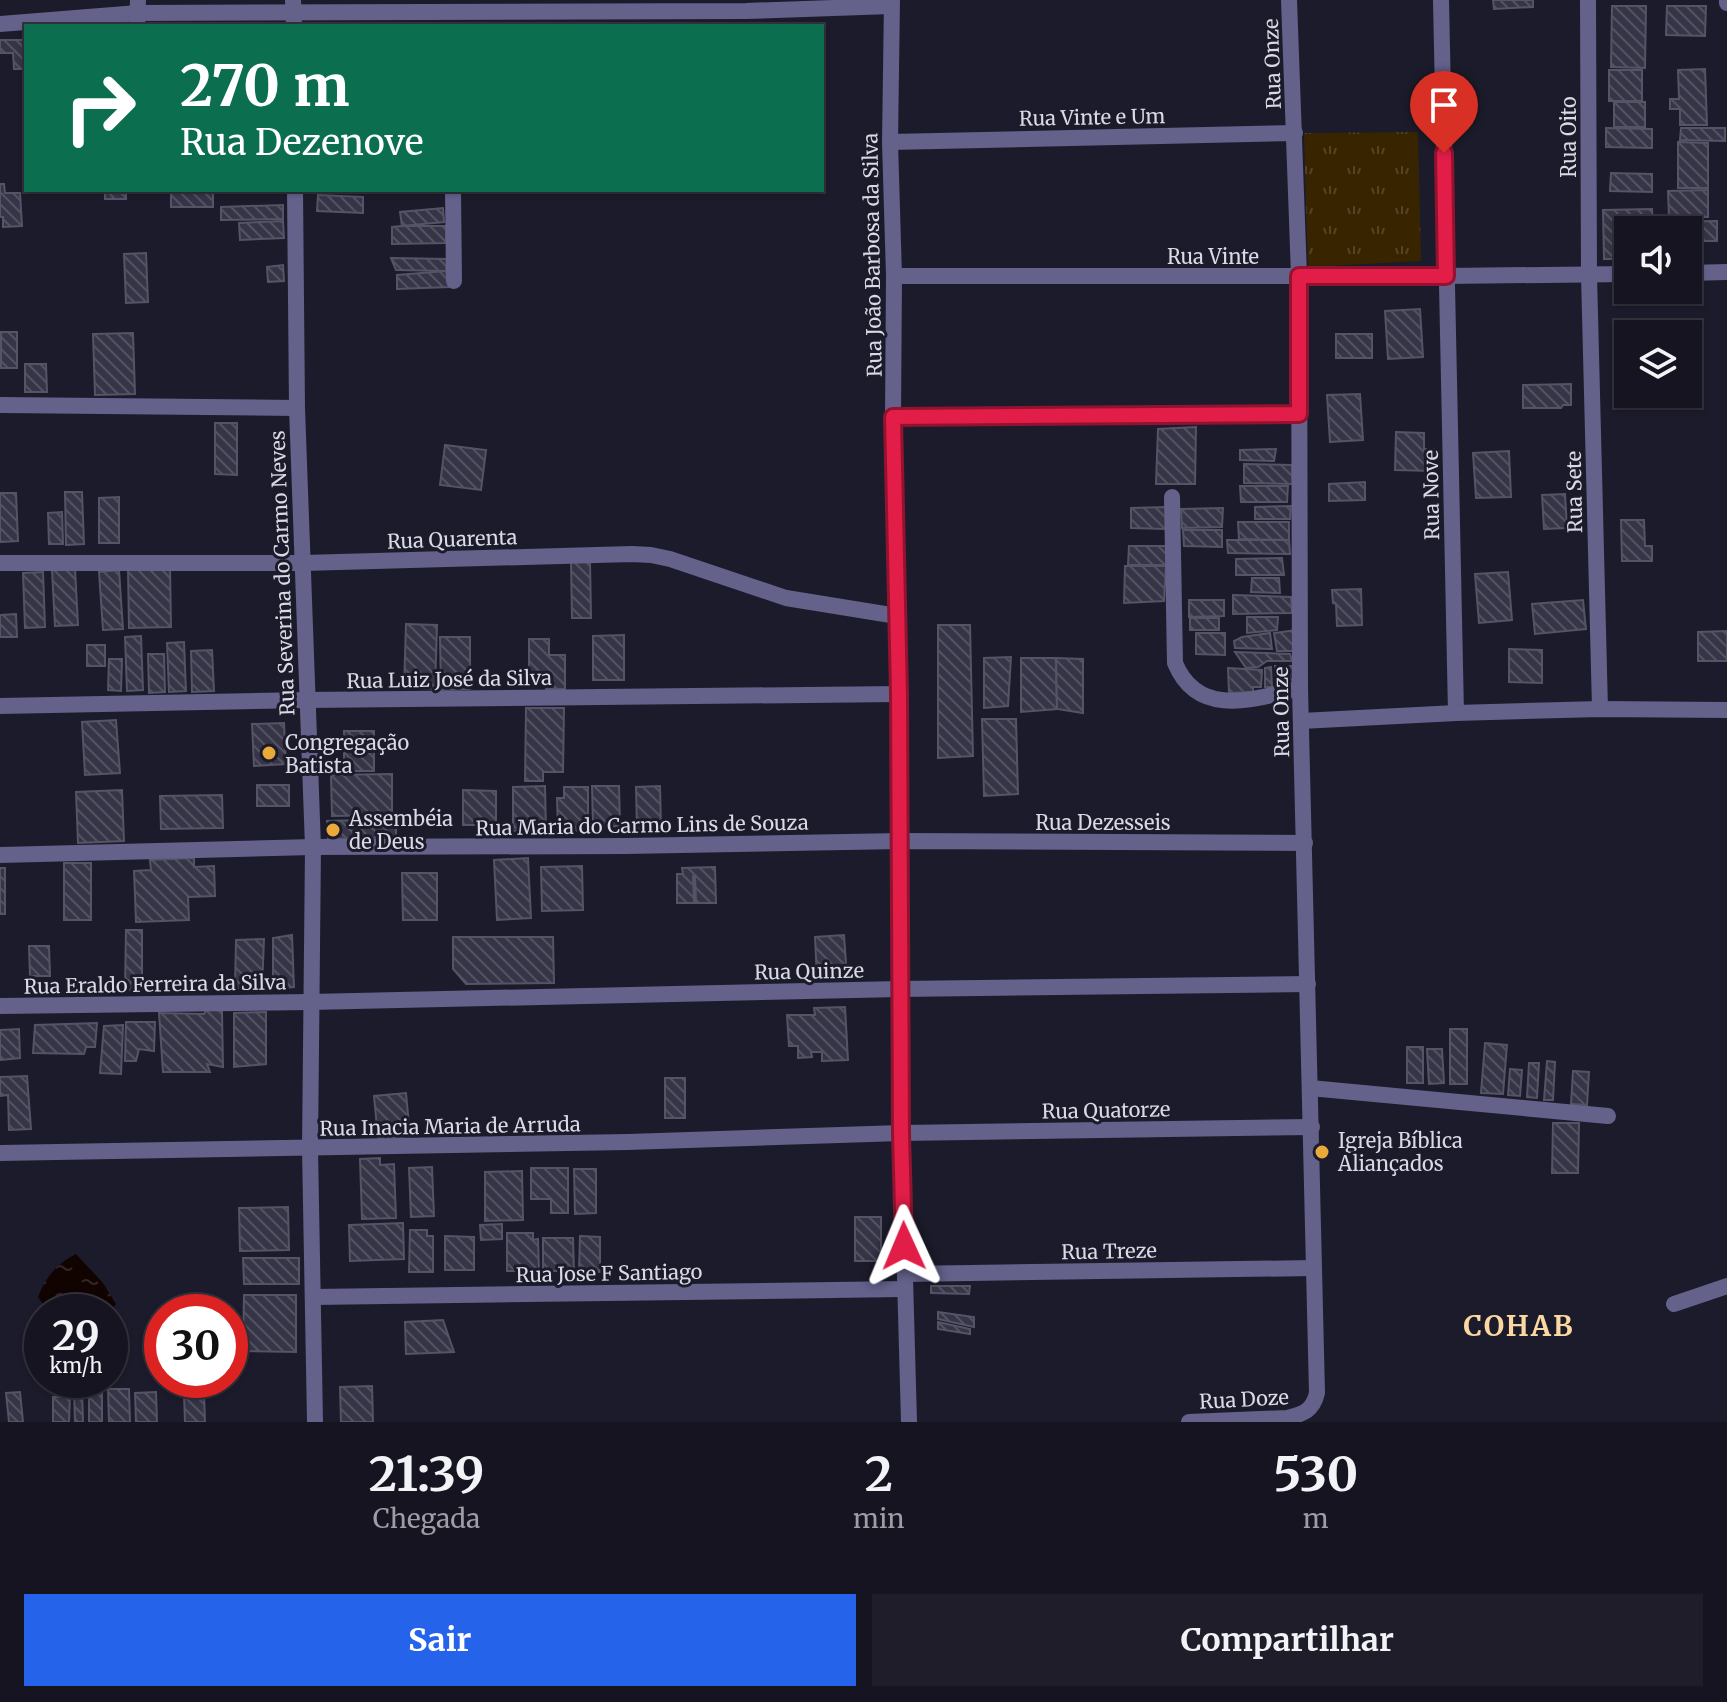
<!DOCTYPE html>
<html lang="pt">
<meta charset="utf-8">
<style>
:root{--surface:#151420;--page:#1e1d29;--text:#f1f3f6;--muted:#9d9ea5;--line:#34333e;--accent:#2563eb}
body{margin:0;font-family:Merriweather,serif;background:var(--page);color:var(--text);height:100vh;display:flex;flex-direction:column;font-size:30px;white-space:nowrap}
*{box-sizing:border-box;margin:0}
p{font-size:26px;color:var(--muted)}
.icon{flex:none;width:44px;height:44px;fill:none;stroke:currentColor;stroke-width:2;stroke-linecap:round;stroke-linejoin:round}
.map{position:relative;height:1422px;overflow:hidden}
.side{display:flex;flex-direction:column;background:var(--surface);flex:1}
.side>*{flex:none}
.hud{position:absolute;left:24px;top:24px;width:800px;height:168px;border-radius:0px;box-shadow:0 2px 6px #0004,0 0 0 2px var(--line);background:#0b6e4f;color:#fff;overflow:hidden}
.controls{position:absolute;left:1614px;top:216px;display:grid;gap:16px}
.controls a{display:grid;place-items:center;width:88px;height:88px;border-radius:0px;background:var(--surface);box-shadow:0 2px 6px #0004,0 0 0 2px var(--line);font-size:40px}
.speed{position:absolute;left:24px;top:1294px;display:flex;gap:16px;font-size:40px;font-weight:700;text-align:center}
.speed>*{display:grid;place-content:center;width:104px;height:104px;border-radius:50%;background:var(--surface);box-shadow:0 2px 6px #0004,0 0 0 2px var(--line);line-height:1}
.speed small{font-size:20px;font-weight:400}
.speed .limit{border:12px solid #d22;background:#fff;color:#111}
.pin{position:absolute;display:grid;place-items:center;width:68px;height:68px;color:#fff;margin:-82px -34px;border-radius:50% 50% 50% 0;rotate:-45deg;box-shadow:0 0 8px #0007}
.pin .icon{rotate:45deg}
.me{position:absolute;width:88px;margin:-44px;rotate:359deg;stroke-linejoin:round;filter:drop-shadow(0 0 6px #0008)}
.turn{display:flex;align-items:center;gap:28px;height:168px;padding:0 24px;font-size:36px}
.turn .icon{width:104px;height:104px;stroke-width:2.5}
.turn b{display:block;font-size:56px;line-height:68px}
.eta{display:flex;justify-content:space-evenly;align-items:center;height:136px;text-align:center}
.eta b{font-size:48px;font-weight:700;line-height:56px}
.primary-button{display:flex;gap:16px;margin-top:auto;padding:16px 24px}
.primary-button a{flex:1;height:92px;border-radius:0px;background:var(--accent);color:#fff;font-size:32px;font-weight:700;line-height:92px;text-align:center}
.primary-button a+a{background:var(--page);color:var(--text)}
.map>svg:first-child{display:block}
</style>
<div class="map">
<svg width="1727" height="1422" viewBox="0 0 1727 1422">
<defs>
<pattern id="grass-tufts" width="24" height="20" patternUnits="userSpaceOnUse" patternTransform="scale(2)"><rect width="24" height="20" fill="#392400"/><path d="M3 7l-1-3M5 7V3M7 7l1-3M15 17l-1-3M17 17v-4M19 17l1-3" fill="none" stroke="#554325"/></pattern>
<pattern id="water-ripples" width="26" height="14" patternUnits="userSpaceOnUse" patternTransform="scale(2)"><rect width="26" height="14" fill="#100300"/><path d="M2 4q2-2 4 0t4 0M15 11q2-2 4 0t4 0" fill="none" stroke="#322725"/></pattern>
<pattern id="building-back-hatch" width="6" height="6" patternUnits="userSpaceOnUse" patternTransform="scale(2)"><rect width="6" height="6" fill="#363547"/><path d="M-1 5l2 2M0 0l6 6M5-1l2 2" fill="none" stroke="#525261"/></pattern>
</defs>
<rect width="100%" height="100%" fill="#1c1b2b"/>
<path fill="url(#grass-tufts)" d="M1418,132L1421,261L1308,267L1304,133Z"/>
<path fill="url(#water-ripples)" d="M76,1254L103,1283L116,1304L109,1312H48L38,1297C45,1278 57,1263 76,1254Z"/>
<g fill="url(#building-back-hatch)" stroke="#545466" stroke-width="2">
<path d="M1493,0H1533V7L1494,9Z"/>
<path d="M1612,6H1646L1645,68L1611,67Z"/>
<path d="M1667,6H1706L1705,36L1666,35Z"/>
<path d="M0,40H26V69H14L13,53H0Z"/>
<path d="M1705,69L1707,125H1680V109H1670V99H1679L1678,70Z"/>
<rect x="1609" y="70" width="33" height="31"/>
<rect x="1614" y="102" width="31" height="25"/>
<path d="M1606,128L1652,129V148L1606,147Z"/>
<path d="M1681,128H1725V141L1680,140Z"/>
<path d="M1678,142L1708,143V188H1678Z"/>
<path d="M1611,173L1652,174V192L1610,191Z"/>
<path d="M0,184H4L5,193H20L22,226L3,227V217H0Z"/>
<rect x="105" y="190" width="21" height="9"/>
<path d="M171,190L213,191V207H171Z"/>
<path d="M1708,190V217H1669L1668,191Z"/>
<path d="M318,195L363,197V213L317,211Z"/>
<path d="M283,205V219L221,220V207Z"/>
<path d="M443,208L444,222L402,226L400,212Z"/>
<path d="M1652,209L1653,230H1628V259H1604L1603,210Z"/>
<path d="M283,221L284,238L240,240L239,223Z"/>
<path d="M1717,221V241H1688V230H1657V222Z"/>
<path d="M402,226H446V243L392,244V227Z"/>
<path d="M146,253L148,302L126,303L124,254Z"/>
<path d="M391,258L447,259L446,271L396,270Z"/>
<path d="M283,265L284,281L268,282L267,267Z"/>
<path d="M446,271L449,287L397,289V275Z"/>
<path d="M1420,309L1423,357L1388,359L1385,311Z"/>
<rect x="1" y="332" width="16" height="36"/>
<path d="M133,333L135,394L95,395L93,334Z"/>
<rect x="1336" y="334" width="36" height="24"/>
<path d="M25,364H46L47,392H25Z"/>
<path d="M1571,384V405H1563L1561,408H1523V385Z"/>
<path d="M1360,394L1363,440L1330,442L1327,395Z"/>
<path d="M215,423H237V475L215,474Z"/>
<path d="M1196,427L1195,484H1156L1158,429Z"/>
<path d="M1396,432L1424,433V449H1435L1434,471L1395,470Z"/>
<path d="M445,445L486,450L481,490L440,485Z"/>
<path d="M1276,449L1274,461L1240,460V450Z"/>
<path d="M1509,451L1511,497L1476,498L1473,453Z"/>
<path d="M1244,464L1292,465L1293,484L1244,483Z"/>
<path d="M1365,482V500L1329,501V484Z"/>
<path d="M1240,486H1288L1287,502H1241Z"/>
<path d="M65,492H82L84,544L66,545Z"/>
<path d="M0,493H16L18,541L0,542Z"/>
<path d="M1565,494L1567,528L1544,529L1542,495Z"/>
<path d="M119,497V543H99V498Z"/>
<path d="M1291,506L1290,519H1255V507Z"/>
<path d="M1166,507V529L1131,528V508Z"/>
<path d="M1223,508L1222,527L1182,528L1181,509Z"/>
<path d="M62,512L63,544H49L48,513Z"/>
<path d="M1621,520H1644L1645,546H1652V561H1622Z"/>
<path d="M1238,522H1289V540L1239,539Z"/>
<path d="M1183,530H1222V547L1184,546Z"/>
<path d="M1227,540H1289L1290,554L1228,553Z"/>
<path d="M1129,546H1166V565H1128Z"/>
<path d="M1282,558L1284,575H1236V559Z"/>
<path d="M590,561L591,618H572L571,562Z"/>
<path d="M1125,566H1166L1164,601L1124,603Z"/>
<path d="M170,568L171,627L129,628L128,569Z"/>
<path d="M75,569L78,625L55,626L52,570Z"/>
<path d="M119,570L123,629L103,630L99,572Z"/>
<path d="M43,572L45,627L25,628L23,573Z"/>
<path d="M1508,572L1512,620L1479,623L1475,574Z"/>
<path d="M1252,578H1279L1280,593L1251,592Z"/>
<path d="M1361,589L1362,625L1337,626L1336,604L1333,603L1332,590Z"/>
<path d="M1233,595L1291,597L1292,613L1233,614Z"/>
<path d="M1189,600H1224V616L1189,617Z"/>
<path d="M1583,600L1586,629L1535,634L1532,604Z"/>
<path d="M16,614L17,637H0V615Z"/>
<path d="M1247,617H1278L1277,630L1247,633Z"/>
<rect x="1190" y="618" width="29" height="12"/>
<path d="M406,624L437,625L435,689L404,688Z"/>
<path d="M938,625H970L973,756L938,758Z"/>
<path d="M1297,630V651H1277L1274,633Z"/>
<path d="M1727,631V661H1698V632Z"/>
<path d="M1196,633H1225V655L1196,654Z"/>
<path d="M1270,633L1272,649L1235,648L1234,641L1242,637Z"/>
<path d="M624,635V680H593V636Z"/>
<path d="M141,636L143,690L127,691L125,637Z"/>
<path d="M440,637H470V689L441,690Z"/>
<path d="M529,639H549V655H565V689H546V680H529Z"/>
<path d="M184,642L186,691L169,692L167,643Z"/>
<rect x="87" y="645" width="18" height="21"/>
<path d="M1509,649L1542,650V683L1509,682Z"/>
<path d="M212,650L214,691L192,692L191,651Z"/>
<path d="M1235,652L1290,654L1292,661H1267L1258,667L1246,668Z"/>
<path d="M148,654H164L165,692L149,693Z"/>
<path d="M1011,657L1008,706L984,708V658Z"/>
<path d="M1021,658H1056L1057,709L1021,712Z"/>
<path d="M1056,658L1083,659V713L1057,709Z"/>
<path d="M109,659H122L121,691L108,690Z"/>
<path d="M1275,666H1297V685L1276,686Z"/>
<path d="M1271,667L1272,687H1265V668Z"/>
<path d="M1228,668L1262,670L1261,687H1253V692L1229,693Z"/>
<path d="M526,708H564L563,772H543V781H525Z"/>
<path d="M982,719H1016L1018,794L984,796Z"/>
<path d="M116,720L120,773L85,775L82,722Z"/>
<path d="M284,723L286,764L254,766L252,724Z"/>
<rect x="344" y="731" width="30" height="40"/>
<path d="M392,774V815L332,816L331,775Z"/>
<rect x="257" y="785" width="32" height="21"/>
<path d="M545,786L546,831H513V787Z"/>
<path d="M592,786H619L620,826L593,827Z"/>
<path d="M660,786L661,828L637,829L636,787Z"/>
<path d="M564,787H588V831H558L557,798H564Z"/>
<path d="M122,790L124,841L78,843L76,792Z"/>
<path d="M463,790L496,791V825H463Z"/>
<path d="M222,795L223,828L161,829L160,796Z"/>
<path d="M396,819V837L328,839L327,821Z"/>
<path d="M194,858V867L214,866L215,896L188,897L189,920L136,922L134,871L151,870L150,860Z"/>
<path d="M528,858L531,918L497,920L494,860Z"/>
<rect x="64" y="863" width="27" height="57"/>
<path d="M582,866L583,910L542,911L541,867Z"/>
<path d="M715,867L716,903H696L695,876H693L694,903H677V874H683L682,868Z"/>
<rect x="0" y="868" width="5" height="46"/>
<path d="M402,873H437V920H403Z"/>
<path d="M126,930H142V989L125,990Z"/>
<path d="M292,935L294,987L273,989V938Z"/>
<path d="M844,935L847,977L817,979L815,937Z"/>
<path d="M453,937H553L554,983L466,984L453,969Z"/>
<path d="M264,939L262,989L235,988L236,940Z"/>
<path d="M29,946H49L50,976H30Z"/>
<path d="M845,1007L848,1060L822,1061V1052H811L812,1057L798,1058V1046H789L787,1015H815L814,1008Z"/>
<path d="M207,1009L222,1011L223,1067L207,1064L210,1072H163L159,1013L204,1014Z"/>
<path d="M266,1012V1064L234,1067V1013Z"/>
<path d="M126,1022H155L154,1051L139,1049L136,1061H125Z"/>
<path d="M97,1023L95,1047H86L84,1054L33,1053L35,1025Z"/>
<path d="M123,1025L121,1074L100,1073L104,1026Z"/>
<path d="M19,1029L20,1058L0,1060V1030Z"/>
<rect x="1450" y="1029" width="17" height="55"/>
<path d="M1485,1043L1507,1045L1503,1094L1481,1093Z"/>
<rect x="1407" y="1047" width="16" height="36"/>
<path d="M1427,1049H1442L1444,1083L1429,1084Z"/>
<path d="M1547,1061L1555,1062L1553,1100H1544Z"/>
<path d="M1529,1063H1539L1537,1098L1527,1097Z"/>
<path d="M1510,1069L1522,1070L1520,1096L1508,1095Z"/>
<path d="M1573,1071L1589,1072L1587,1105L1571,1104Z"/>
<path d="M27,1076L31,1129L9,1130L8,1095L0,1096V1077Z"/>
<rect x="665" y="1078" width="20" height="40"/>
<path d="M406,1093L410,1136L378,1138L374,1096Z"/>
<path d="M1553,1123H1579L1578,1173H1552Z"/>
<path d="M380,1158V1165L394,1164L396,1218L362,1219L360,1159Z"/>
<path d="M432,1167L434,1216L411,1217L409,1168Z"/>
<path d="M531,1168H568V1213H551V1199H531Z"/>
<path d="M574,1169H596V1213L575,1214Z"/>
<path d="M522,1171L523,1220L485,1221V1172Z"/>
<path d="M288,1207L289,1250L240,1251L239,1208Z"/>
<rect x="855" y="1217" width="26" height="44"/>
<path d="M403,1223L404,1259L350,1261L349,1225Z"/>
<path d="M502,1224V1239L481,1240L480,1225Z"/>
<path d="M410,1230H427V1236H433V1272H409Z"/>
<path d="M507,1233H533V1240L538,1239L539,1271H507Z"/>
<path d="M445,1236L474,1237V1270H445Z"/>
<path d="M580,1236L600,1237V1272H579Z"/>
<path d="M543,1238H573L574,1271H543Z"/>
<path d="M243,1258H299V1284H244Z"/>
<path d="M931,1286H970L969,1294L931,1293Z"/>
<path d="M244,1295H296V1352L243,1351Z"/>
<path d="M938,1312L974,1317V1327L938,1319Z"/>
<path d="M443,1320L454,1352L406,1354L405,1322Z"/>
<path d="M938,1322L970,1329V1334L938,1329Z"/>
<path d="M372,1386L373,1422H341L340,1387Z"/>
<path d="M82,1389L83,1422H75L74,1390Z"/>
<path d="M108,1389H129L130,1422H109Z"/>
<rect x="89" y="1390" width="13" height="32"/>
<path d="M20,1392L23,1422H9L6,1393Z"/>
<path d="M156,1392L157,1422H136L135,1393Z"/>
<path d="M184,1394H204L205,1422H185Z"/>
<path d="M53,1397H70L69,1422H53Z"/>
</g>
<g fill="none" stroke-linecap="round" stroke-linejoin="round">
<g stroke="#64618b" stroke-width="16">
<path d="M293,0L294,26"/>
<path d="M892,0L890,142L894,276L893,417L899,694L901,1133L909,1422"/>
<path d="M1441,0L1456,713"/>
<path d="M1588,0L1589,275L1600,709"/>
<path d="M1727,0V3"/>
<path d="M0,24L138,13L746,11L891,6"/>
<path d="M137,26L138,0"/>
<path d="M890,142L1295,133"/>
<path d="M295,190L297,408L313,847L310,1149L315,1422"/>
<path d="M453,190L454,281"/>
<path d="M1688,273L1727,272"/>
<path d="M894,276H1446L1628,274"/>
<path d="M0,405L297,408"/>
<path d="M893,417L1299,414"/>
<path d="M1172,497L1175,663C1198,719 1255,699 1300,688"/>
<path d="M0,563H303L632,554L651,555L670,559L786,598L897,616"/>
<path d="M0,706L306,700L899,694"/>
<path d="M1301,721L1456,713L1600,709L1727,710"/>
<path d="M0,855L313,847L626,846L901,841L1305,843"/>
<path d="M0,1006L310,1002L900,989L1308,984"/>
<path d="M1310,1088L1608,1116"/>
<path d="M0,1153L628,1142L901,1133L1312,1127"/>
<path d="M905,1274L1313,1268"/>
<path d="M314,1297L904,1289"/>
<path d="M1674,1304L1727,1286"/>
<path d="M1189,1422L1287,1418C1304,1414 1313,1410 1317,1393L1300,688L1299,276L1289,0"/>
</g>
</g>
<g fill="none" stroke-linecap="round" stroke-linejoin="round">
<defs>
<path id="route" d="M904,1246L901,1133L899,694L893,417L1299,414V276H1446L1444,153"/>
</defs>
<use href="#route" stroke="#92132f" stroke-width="20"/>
<use href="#route" stroke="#e11d48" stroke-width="14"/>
</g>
<g fill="#eaaa39" stroke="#1c1b2b" stroke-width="3">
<circle cx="269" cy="753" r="8"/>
<circle cx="333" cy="830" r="8"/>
<circle cx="1322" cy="1152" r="8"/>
</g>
<g text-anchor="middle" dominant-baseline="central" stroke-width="6" stroke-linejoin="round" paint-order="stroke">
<g font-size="20" fill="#dadae5" stroke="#1c1b2b">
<text transform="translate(1272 64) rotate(-92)">Rua Onze</text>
<text transform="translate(1092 117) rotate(-1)">Rua Vinte e Um</text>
<text transform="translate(1568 137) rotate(-90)">Rua Oito</text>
<text transform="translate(872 255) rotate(-91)">Rua João Barbosa da Silva</text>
<text x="1213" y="256">Rua Vinte</text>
<text transform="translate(1574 492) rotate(-91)">Rua Sete</text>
<text transform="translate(1431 495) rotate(-91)">Rua Nove</text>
<text transform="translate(452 539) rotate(-2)">Rua Quarenta</text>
<text transform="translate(282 573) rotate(-92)">Rua Severina do Carmo Neves</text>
<text transform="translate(449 679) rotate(-1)">Rua Luiz José da Silva</text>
<text transform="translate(1281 712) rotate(-91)">Rua Onze</text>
<text x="1103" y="822">Rua Dezesseis</text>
<text transform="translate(642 825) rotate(-1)">Rua Maria do Carmo Lins de Souza</text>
<text transform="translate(809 971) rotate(-1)">Rua Quinze</text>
<text transform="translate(155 984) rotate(-1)">Rua Eraldo Ferreira da Silva</text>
<text transform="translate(1106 1110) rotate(-1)">Rua Quatorze</text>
<text transform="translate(450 1126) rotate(-1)">Rua Inacia Maria de Arruda</text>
<text transform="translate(1109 1251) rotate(-1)">Rua Treze</text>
<text transform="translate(609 1273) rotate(-1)">Rua Jose F Santiago</text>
<text transform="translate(1244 1399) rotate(-3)">Rua Doze</text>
</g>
<g font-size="20" fill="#dadae5" stroke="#1c1b2b" text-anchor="start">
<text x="285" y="742">Congregação<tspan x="285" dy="23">Batista</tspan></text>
<text x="349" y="818">Assembéia<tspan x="349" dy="23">de Deus</tspan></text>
<text x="1338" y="1140">Igreja Bíblica<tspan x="1338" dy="23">Aliançados</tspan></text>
</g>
<g font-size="28" font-weight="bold" letter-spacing="2" fill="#fbd7a1" stroke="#1c1b2b">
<text x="1519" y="1326">COHAB</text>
</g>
</g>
</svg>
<div class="controls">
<a><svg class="icon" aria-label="sound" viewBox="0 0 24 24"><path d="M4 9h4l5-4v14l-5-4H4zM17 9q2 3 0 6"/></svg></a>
<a><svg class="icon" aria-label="layers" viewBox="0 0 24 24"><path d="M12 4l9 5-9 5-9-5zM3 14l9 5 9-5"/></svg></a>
</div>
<div class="speed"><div>29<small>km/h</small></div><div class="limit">30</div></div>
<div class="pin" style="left:1444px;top:153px;background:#d93025"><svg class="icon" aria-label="arrive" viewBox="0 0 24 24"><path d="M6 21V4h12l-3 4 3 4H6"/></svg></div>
<svg class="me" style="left:904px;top:1246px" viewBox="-20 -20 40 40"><path d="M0-17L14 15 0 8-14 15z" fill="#e11d48" stroke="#fff" stroke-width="4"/></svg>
<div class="hud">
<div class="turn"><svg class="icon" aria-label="right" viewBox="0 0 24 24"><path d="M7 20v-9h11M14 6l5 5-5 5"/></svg><div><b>270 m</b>Rua Dezenove</div></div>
</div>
</div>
<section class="side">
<div class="eta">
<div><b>21:39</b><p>Chegada</p></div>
<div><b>2</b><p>min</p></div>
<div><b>530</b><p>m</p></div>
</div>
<div class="primary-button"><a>Sair</a><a>Compartilhar</a></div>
</section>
